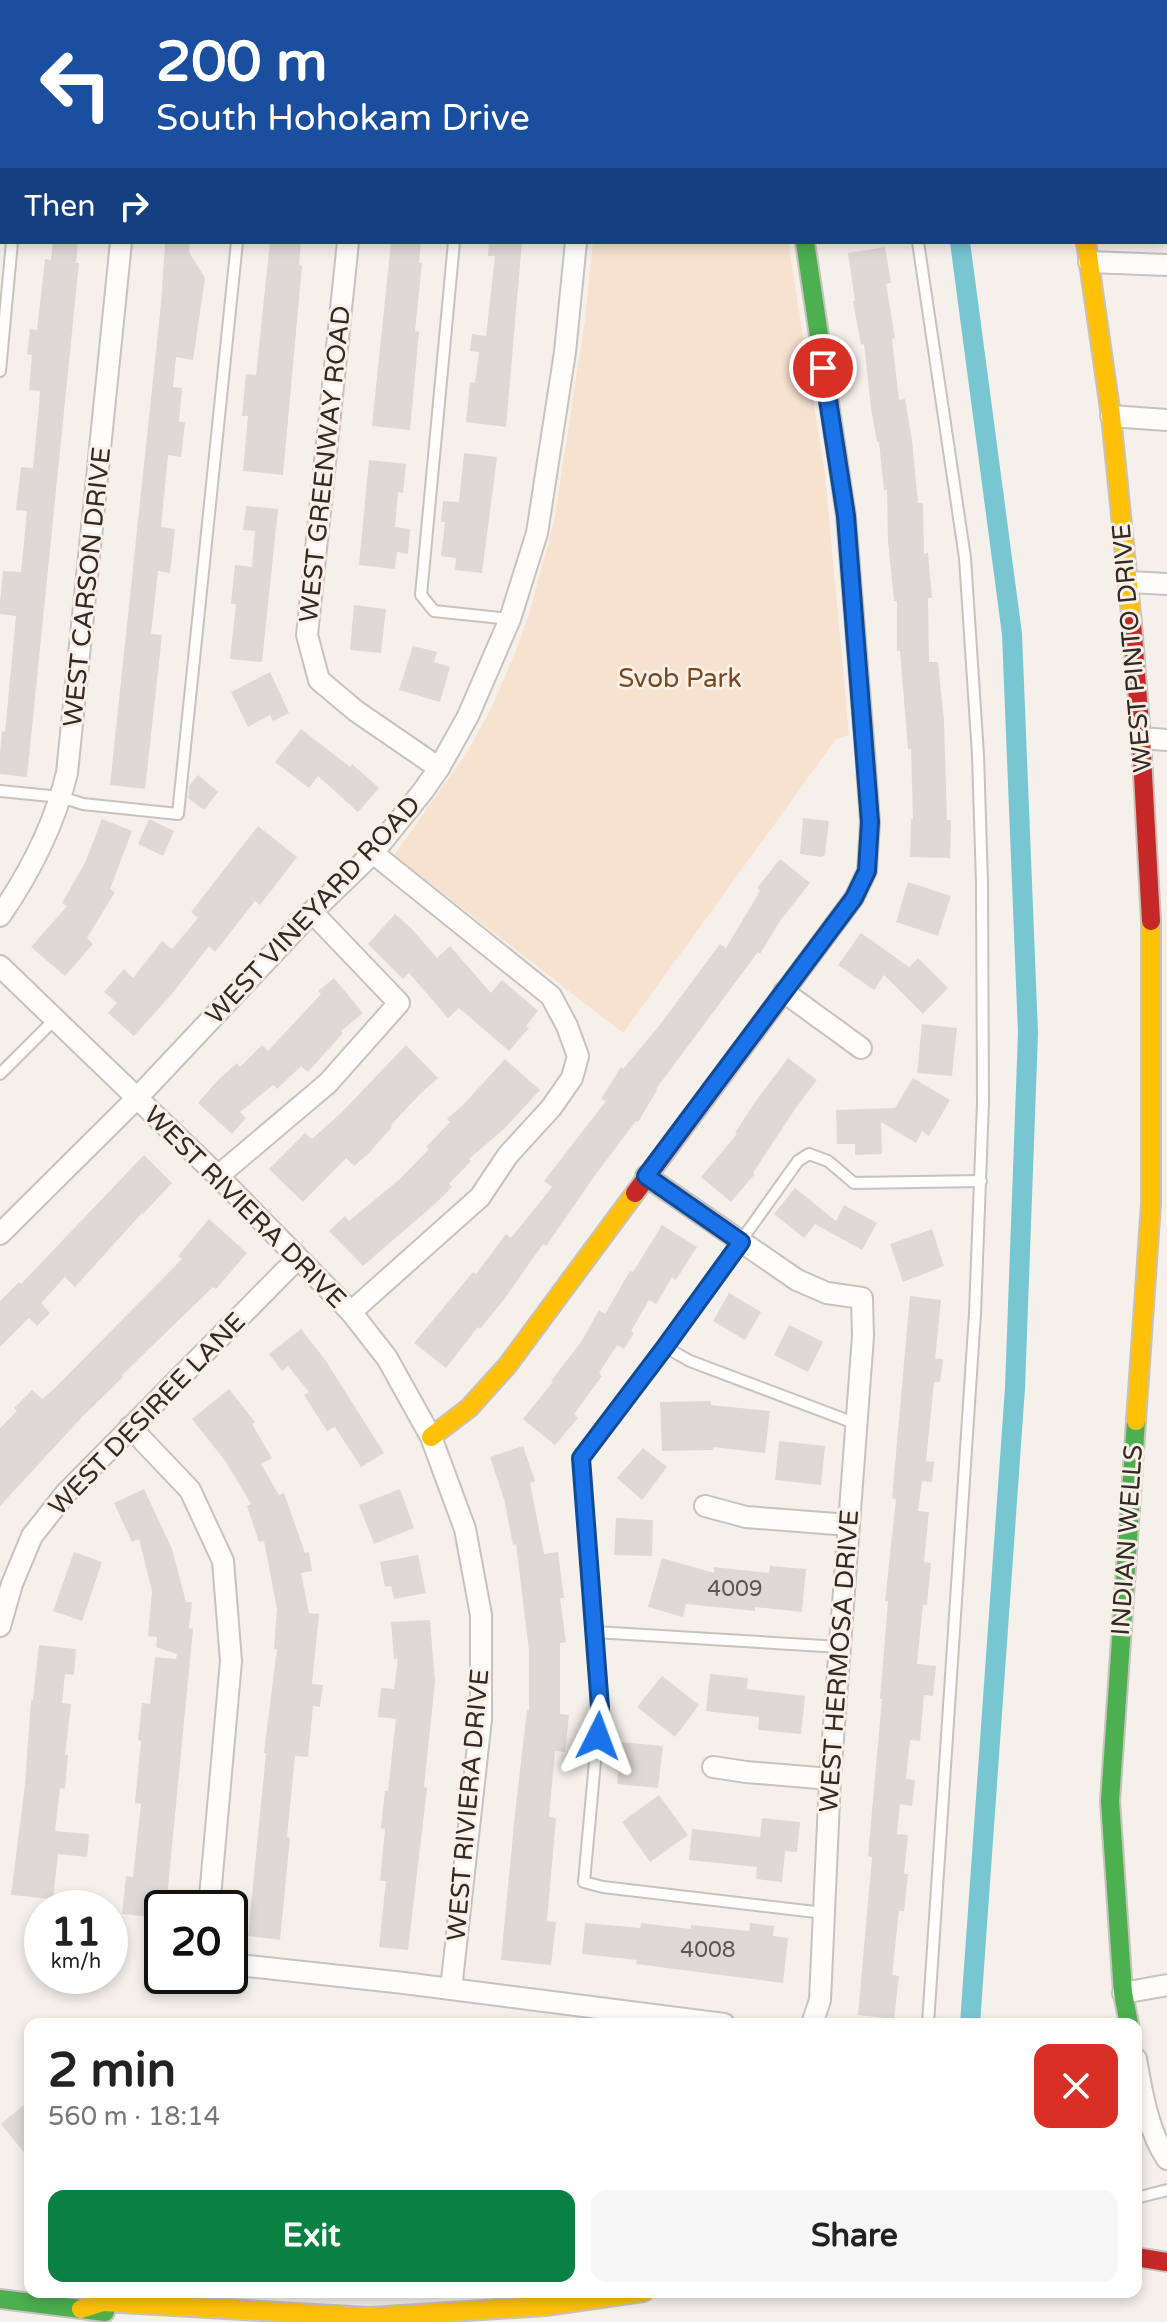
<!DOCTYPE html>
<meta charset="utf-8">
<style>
:root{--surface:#fff;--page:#f6f6f6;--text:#222;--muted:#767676;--accent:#0b8043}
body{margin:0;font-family:"Varela Round",sans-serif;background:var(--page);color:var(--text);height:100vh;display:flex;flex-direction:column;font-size:30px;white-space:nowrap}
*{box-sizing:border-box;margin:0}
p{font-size:26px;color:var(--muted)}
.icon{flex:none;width:44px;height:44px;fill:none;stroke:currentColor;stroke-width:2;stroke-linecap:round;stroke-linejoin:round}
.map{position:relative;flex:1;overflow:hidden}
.sheet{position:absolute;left:24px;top:2018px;width:1118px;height:280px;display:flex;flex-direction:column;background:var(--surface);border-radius:16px;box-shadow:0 4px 12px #0003}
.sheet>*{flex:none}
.top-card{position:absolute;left:0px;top:0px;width:1168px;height:244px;box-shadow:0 4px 12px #0003;background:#1a4fa0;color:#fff;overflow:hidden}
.speed{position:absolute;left:24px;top:1890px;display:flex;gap:16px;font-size:40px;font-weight:700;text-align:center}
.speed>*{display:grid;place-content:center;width:104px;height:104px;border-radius:50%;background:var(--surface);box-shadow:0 4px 12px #0003;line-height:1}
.speed small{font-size:20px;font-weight:400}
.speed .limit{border:4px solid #111;border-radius:12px;background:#fff;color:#111}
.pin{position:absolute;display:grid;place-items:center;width:68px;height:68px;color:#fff;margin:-34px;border:4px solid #fff;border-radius:50%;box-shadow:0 2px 8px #0007}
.me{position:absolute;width:88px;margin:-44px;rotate:3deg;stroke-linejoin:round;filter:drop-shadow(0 0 6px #0008)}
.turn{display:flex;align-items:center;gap:28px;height:168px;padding:0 24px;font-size:36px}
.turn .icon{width:104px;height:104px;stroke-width:2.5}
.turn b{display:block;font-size:56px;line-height:68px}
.then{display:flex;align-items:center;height:76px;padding:0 24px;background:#0003;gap:16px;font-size:30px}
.round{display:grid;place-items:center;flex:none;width:84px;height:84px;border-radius:16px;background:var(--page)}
.summary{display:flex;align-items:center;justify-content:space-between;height:136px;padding:0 24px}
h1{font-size:48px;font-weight:700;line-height:60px}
.cta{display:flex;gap:16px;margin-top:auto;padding:16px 24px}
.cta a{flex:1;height:92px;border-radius:16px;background:var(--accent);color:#fff;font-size:32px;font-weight:700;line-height:92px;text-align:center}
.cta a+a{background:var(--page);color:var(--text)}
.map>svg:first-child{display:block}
</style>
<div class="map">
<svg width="1167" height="2322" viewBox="0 0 1167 2322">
<rect width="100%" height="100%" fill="#f6f0eb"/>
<path fill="#f7e1cf" d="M593,242H788L825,474L849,735L836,739L623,1033L394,855L466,754L491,709L515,653L529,614L554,522L585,320Z"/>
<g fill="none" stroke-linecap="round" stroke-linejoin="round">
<g stroke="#77c6d1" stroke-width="20">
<path d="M927,0V2"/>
<path d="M960,242L1012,634L1028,1033L1015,1388L970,2024"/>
</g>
</g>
<g fill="#ded9d5">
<path d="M53,242H78L76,263H79L27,777L0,774V755L2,731L5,732L16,616L0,614V603L3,571L21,572L27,511L16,510L21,467L33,468L39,406L40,391L29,390L32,355L27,354L30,329L37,330L45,259L51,260Z"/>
<path d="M165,242H190L189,252L205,278L193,360L176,357L173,387L182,388L179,422H185L181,457L168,455L161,527L175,529L170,573L158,571L151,634L162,635L145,789L110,785L161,304Z"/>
<path d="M270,242H301L299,265L302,266L283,475L243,471L248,416H242L246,374L256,375Z"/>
<path d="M391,242H421L419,262L422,263L415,331L419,332L410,430L372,426Z"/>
<path d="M489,242H522L506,427L466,422L470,382L475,383L479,352L470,351L472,334L486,336L495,256H488Z"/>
<path d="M885,247L891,283L886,284L895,338L892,339L899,400L905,399L912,440L918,503H923L924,554L928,553L932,598H928L929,662H938L944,721L947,820H951L950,858L910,857L911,819H913L911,749H908L900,651H897V601H894L888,541L887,490H884L879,442H877L871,408L864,344L861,345L853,301H855L848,253Z"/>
<path d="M464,453L497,457L482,573L455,570L456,558L441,556L445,522H441L443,501L459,502Z"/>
<path d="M369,460L406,464L403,493L398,492L395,527L410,529L408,554L397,552L395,569L359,565Z"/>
<path d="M246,506L278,509L262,662L230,659L236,604H231L235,565L252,567L255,531L243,530Z"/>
<path d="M354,605L386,609L381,653L350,650Z"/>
<path d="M413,646L437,652L434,662L450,667L440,702L399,690Z"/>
<path d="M270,672L289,713L273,721L270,715L248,727L231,692Z"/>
<path d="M301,729L350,767L352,764L379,788L358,812L318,776L309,788L275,762Z"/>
<path d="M198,775L218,792L204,810L188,798L189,786Z"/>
<path d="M803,818L829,821L825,855L821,857L800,854Z"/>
<path d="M102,819L132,831L110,889L115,892L87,938L93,944L65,976L31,947L67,906L62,903L85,863Z"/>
<path d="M149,819L174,831L163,856L138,844Z"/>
<path d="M258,826L297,857L260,905L255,901L215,952L209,946L171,995L134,1036L108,1013L117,1003L104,992L124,969L133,978L162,941L172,949L198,918L191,912Z"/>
<path d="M780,859L810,883L780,921L760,954L758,952L656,1089L657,1090L638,1122L636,1121L596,1174L546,1246L543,1244L505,1298L480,1329L478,1327L446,1368L414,1343L473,1272L476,1274L506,1234L511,1238L552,1187L544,1181L606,1101L601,1099L621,1067L623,1069L659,1026L720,944L726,948L760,891L757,888Z"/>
<path d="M908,882L951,896L938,936L896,922Z"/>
<path d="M395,914L411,928L437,958L450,946L491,993L502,980L538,1011L526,1026L529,1028L509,1051L459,1008L448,1018L409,973L403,979L368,944Z"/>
<path d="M861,933L909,967L918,958L948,988L923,1014L884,975L874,990L838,965Z"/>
<path d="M334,978L363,1013L341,1031L343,1033L308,1072L301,1066L277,1089L273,1085L240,1112L246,1118L232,1134L198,1103L218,1080L237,1063L240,1067L262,1045L268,1051L321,994L318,991Z"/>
<path d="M922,1024L957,1028L952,1076L917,1073Z"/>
<path d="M406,1045L438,1078L419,1095L391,1125L392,1127L367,1155L354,1166L346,1158L303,1202L269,1169L305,1133L312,1139L342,1112Z"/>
<path d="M788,1058L817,1080L795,1109L753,1173L755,1174L731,1202L701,1177L737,1134L735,1133L755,1102Z"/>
<path d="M505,1059L540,1090L505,1128L469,1159L471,1161L449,1184L452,1187L435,1204L363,1266L329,1231L345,1216L349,1221L401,1178L429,1149L426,1147L450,1122L447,1119L463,1105Z"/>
<path d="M913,1078L950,1100L929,1136L922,1131L916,1143L881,1122L882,1154L855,1155V1144H837L836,1110L895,1108Z"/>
<path d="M144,1155L172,1183L143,1214L142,1213L75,1287L65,1277L41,1303L50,1313L37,1326L29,1318L0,1347V1301L19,1282L21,1284Z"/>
<path d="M795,1188L836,1221L844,1205L877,1223L862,1250L815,1224L804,1238L774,1214Z"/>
<path d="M209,1219L247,1253L216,1289L213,1287L122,1375L123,1377L82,1417L0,1506V1428L17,1411L14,1408L32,1390L42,1399L53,1390L182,1259L178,1256Z"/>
<path d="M662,1225L697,1247L676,1280L672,1277L656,1304L649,1300L631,1331L634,1333L624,1349L617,1345L599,1373L602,1376L574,1414L578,1418L555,1445L523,1419L553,1382L551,1381L581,1342L599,1310L605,1314L630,1271L633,1272Z"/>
<path d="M932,1229L944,1266L903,1282L890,1244Z"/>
<path d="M729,1293L761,1312L745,1340L713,1321Z"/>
<path d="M910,1296L941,1300L935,1359H943L940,1382H934L926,1461L934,1462L932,1482L922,1481L918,1511L929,1512L924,1562L931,1563L927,1605H923L917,1664L936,1666L933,1696L924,1695L920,1741L910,1740L906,1779L915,1780L912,1806L900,1804L897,1834L908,1835L904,1874H908L904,1911H899L892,1975L899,1976L894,2019L858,2015L872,1857L868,1856L882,1699H880L888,1601H885L896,1499L892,1498Z"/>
<path d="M789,1325L823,1342L808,1372L774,1355Z"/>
<path d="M301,1329L326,1361L384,1453L361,1467L335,1427L327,1431L304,1395L309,1392L288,1366L282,1371L269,1354Z"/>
<path d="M229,1389L255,1422L252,1424L272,1458L261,1464L279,1495L284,1493L305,1553L309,1552L312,1571L301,1573L309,1613L319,1614L312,1684L323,1685L320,1707L313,1706L308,1757L295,1756L287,1837L290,1838L280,1940L248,1936L266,1753H264L277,1649H274L277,1609L264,1541L259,1542L247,1506L251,1504L226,1462L192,1419Z"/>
<path d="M711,1401V1405L770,1411L765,1453L713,1447V1450L662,1451L660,1402Z"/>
<path d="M779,1441L825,1446L821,1485L775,1480Z"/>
<path d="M523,1446L535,1481L530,1483L544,1554L558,1552L564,1598H560L566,1642L560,1643V1714L569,1715L565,1752L555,1751L549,1817L556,1818L547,1921L556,1922L551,1965L501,1960L515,1814L527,1710L529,1711V1651L516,1544L513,1545L504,1499L490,1457Z"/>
<path d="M643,1448L667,1467L642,1500L617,1478Z"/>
<path d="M144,1489L172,1549L186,1602H192L189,1628L193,1629L166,1908H162V1918L122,1914L126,1876L133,1877L141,1804L135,1803L141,1741L138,1740L142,1703L150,1704L155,1657L176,1659L177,1654L156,1647L157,1637L148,1636L152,1591L139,1539L132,1542L114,1503Z"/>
<path d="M400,1489L414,1528L374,1544L359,1505Z"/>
<path d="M616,1518L653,1520L652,1556L614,1555Z"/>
<path d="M74,1552L102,1562L82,1621L53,1611Z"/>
<path d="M418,1555L426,1593L394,1599L391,1586L385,1587L380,1562Z"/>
<path d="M662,1558L714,1573V1567L769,1573L770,1566L806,1569L802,1612L755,1607V1611L686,1604L683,1617L648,1607Z"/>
<path d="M430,1620L435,1682L424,1787L427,1788L408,1950L379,1947L386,1881H380L385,1829L381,1828L385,1791H388L396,1719L378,1717L381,1688L394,1689L398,1658L394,1659L391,1622Z"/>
<path d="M39,1645L76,1649L74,1675L65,1674L62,1703L71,1704L65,1755H68L65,1789L60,1788L55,1831L89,1834L87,1857L58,1854L53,1899L11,1895L25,1785L31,1700H33Z"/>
<path d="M710,1674L748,1678L747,1689L805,1696L801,1734L758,1730L759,1717L706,1711Z"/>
<path d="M662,1676L699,1705L675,1737L637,1707Z"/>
<path d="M621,1742L663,1746L658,1788L617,1784Z"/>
<path d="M659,1795L688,1835L650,1862L622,1822Z"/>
<path d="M762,1818L800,1822L797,1852L785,1851L782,1882L756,1879L757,1867L689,1860L692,1829L760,1837Z"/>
<path d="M585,1923L640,1928L641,1923L691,1929V1925L749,1931L750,1923L774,1926L773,1936L788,1938L783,1983L636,1964L637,1960L582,1954Z"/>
<path d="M30,2100V2160L1,2124Z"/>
</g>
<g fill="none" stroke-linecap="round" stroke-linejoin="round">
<defs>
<g id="lane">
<path d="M883,0V2"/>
<path d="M35,2V0"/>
<path d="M454,242L421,595L434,611L510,619"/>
<path d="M918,242L965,558L978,755L982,883L983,1102L975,1313L928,2024"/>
<path d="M0,371L12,242"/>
<path d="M0,791L61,797L83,804L178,814L237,242"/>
<path d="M0,1074L55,1019"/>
<path d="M665,1347L690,1361L857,1424"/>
<path d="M595,1632L840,1647"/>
<path d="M824,1913L603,1887L584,1882L600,1707L581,1458L665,1347L798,1161L809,1154L828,1161L854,1183L981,1181"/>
<path d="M1136,2198L1167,2190"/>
</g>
<g id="street">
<path d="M1053,0L1054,2"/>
<path d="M145,2V0"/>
<path d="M601,2V0"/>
<path d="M1166,123H1167"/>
<path d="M348,242L307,635L319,680L356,711L439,768"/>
<path d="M1089,262L1167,265"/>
<path d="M1111,416L1167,420"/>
<path d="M1129,582L1167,584"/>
<path d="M1141,738L1167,740"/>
<path d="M0,916C31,871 54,826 67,773L121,242"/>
<path d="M0,966L218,1176L351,1312L387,1358L431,1437L465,1529L481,1615V1719L451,1989"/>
<path d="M784,992L861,1048"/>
<path d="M218,1176L328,1083L399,1003L312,912"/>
<path d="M646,1176L797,1280L827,1293L862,1298L863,1336L830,1779L820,2000L812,2024"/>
<path d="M0,1234L137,1098L312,912L373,853L423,791L439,768L468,716L510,619L537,533L565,352L576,242"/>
<path d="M351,1312L480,1197L508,1155L551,1108L572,1078L578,1056L567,1026L551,996L373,853"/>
<path d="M130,1427L190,1490L223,1561L231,1661L209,1908"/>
<path d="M705,1506L746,1517L849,1525"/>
<path d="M0,1626L12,1584L32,1536L66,1493L297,1259"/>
<path d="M713,1767L746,1772L830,1779"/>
<path d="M230,1964L404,1983L724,2024"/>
<path d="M1123,1993L1167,1985"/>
<path d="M1136,2059C1142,2093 1148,2131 1167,2159"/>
</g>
<g id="fast">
<path d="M805,242L846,516L865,752"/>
<path d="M1129,2024L1123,1993L1110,1801L1136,1421"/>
<path d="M0,2299L105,2312"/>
</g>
<g id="slow">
<path d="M1086,242L1111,416L1132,624"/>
<path d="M1136,1421L1151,1204V921"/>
<path d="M431,1437L469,1408L507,1366L635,1193"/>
<path d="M81,2309L103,2302L369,2317L546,2306L643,2292"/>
</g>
<g id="jam">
<path d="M1132,624L1141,738L1151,921"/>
<path d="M635,1193L854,898L867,871L870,822L865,752"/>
<path d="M1136,2257L1167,2262"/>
</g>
</defs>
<use href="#lane" stroke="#c7c2be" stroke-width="14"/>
<use href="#street" stroke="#c7c2be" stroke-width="24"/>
<use href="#fast" stroke="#c7c2be" stroke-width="22"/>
<use href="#slow" stroke="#c7c2be" stroke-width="22"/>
<use href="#jam" stroke="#c7c2be" stroke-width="22"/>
<use href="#lane" stroke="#fefdfc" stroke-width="10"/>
<use href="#street" stroke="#fefdfc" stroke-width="20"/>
<use href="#fast" stroke="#4caf50" stroke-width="18"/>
<use href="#slow" stroke="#ffc107" stroke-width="18"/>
<use href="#jam" stroke="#c62828" stroke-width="18"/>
</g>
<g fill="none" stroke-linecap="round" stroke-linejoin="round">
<defs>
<path id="route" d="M598,1736L600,1707L581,1458L665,1347L741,1242L646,1176L854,898L867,871L870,822L846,516L823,368"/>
</defs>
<use href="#route" stroke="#114b97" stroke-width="20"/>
<use href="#route" stroke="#1a73e8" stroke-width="14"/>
</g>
<g text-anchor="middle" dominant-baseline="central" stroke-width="6" stroke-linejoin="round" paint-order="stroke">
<g font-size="22" fill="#5b5652">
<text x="735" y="1589">4009</text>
<text x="708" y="1950">4008</text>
</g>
<g font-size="26" fill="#2f2b27" stroke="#fbefe6">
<text transform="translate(325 464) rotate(-84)">WEST GREENWAY ROAD</text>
<text transform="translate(87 587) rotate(-84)">WEST CARSON DRIVE</text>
<text transform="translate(1132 648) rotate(-95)">WEST PINTO DRIVE</text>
<text transform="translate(313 910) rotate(-47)">WEST VINEYARD ROAD</text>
<text transform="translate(245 1207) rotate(45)">WEST RIVIERA DRIVE</text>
<text transform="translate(147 1414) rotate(-46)">WEST DESIREE LANE</text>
<text transform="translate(1127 1540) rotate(-86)">INDIAN WELLS</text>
<text transform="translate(839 1661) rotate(-86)">WEST HERMOSA DRIVE</text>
<text transform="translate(468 1805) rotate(-85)">WEST RIVIERA DRIVE</text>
</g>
<g font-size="26" fill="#754921" stroke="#fbefe6">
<text x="680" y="678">Svob Park</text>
</g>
</g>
</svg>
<div class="speed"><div>11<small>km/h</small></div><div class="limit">20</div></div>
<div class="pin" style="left:823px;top:368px;background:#d93025"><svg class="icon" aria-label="arrive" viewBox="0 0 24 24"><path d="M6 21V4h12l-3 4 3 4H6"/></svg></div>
<svg class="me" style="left:598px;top:1736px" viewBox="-20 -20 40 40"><path d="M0-17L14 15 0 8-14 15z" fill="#1a73e8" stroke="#fff" stroke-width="4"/></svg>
<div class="top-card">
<div class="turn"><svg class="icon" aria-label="left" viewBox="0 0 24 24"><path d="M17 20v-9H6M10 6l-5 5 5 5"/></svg><div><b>200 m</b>South Hohokam Drive</div></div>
<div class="then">Then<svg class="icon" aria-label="right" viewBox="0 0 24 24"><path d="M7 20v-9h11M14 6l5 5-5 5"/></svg></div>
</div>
<section class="sheet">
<div class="summary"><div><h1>2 min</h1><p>560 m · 18:14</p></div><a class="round" style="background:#d93025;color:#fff"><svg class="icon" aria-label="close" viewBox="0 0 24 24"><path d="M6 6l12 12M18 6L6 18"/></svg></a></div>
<div class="cta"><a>Exit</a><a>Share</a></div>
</section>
</div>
